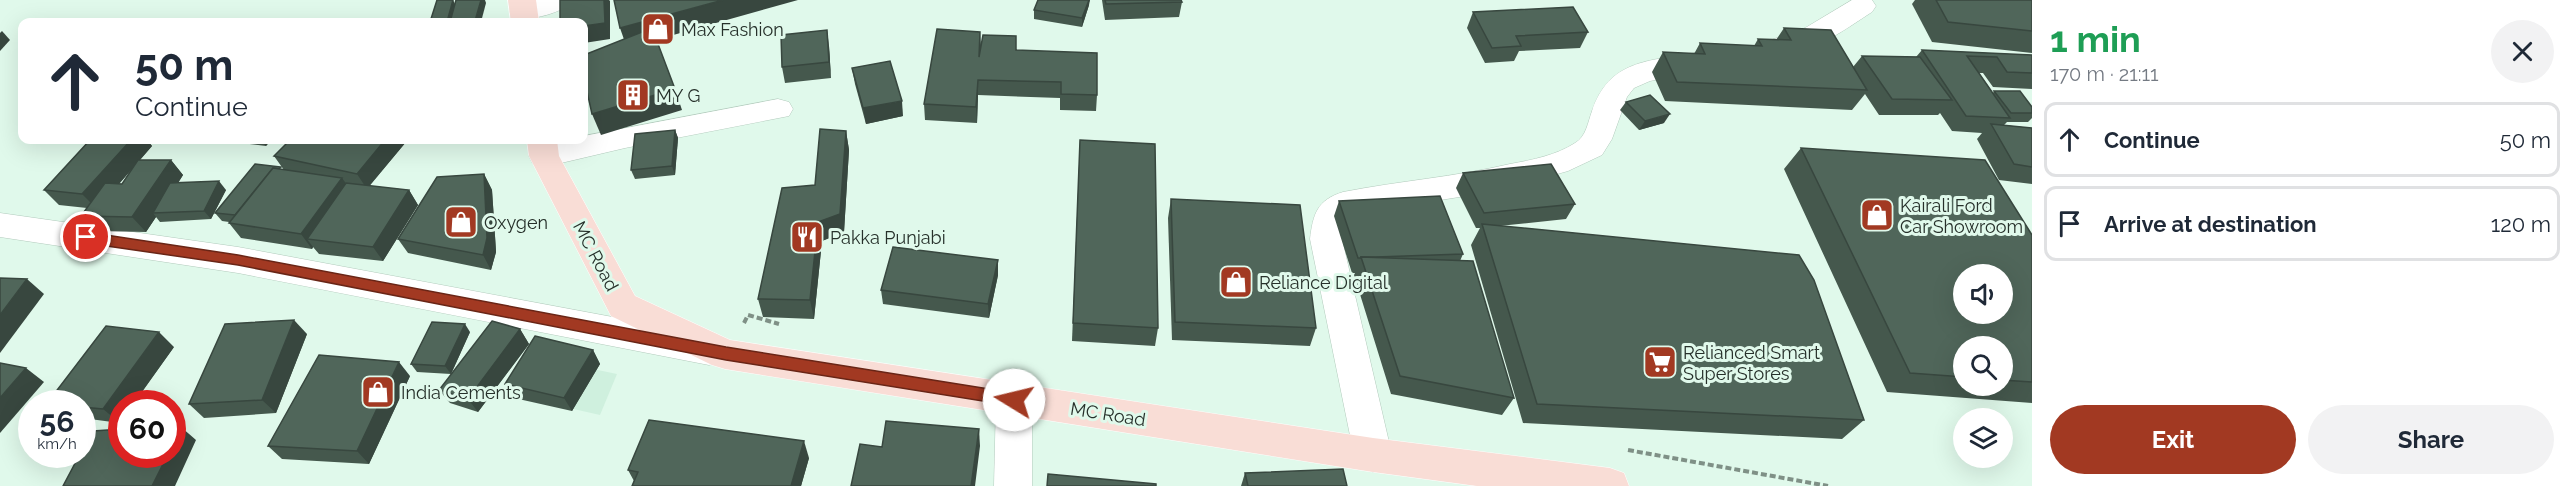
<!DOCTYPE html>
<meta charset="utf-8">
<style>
:root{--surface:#fff;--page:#f2f2f3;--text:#1f2937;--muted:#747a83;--line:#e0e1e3;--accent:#a23922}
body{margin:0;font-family:Raleway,sans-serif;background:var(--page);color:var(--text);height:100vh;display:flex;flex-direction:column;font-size:22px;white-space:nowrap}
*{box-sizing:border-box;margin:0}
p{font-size:20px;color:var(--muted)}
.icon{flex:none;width:33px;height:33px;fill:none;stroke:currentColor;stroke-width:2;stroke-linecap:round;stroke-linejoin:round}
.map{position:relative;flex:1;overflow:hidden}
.sheet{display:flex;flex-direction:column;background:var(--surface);width:540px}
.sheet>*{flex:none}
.top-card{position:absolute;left:18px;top:18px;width:570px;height:126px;border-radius:12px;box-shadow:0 6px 24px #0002;background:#fff;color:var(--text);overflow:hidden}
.fabs{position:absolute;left:1953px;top:264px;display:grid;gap:12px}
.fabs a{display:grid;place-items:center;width:60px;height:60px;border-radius:50%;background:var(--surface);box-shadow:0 6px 24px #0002;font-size:30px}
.speed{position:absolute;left:18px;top:390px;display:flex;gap:12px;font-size:30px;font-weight:700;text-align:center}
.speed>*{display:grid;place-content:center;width:78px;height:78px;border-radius:50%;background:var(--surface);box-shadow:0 6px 24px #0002;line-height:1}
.speed small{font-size:15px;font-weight:400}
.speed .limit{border:9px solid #d22;background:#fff;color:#111}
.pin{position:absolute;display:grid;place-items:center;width:51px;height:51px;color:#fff;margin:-26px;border:3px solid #fff;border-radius:50%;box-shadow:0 2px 6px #0007}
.me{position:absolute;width:66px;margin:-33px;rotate:279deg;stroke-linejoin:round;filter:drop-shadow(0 0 4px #0008)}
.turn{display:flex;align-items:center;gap:21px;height:126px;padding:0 18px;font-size:27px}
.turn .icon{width:78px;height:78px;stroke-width:2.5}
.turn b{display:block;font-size:42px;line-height:51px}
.round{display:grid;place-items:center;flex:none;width:63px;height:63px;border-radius:32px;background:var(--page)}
.headline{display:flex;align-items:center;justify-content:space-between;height:102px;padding:0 18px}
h1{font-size:36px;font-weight:700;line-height:45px;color:#1e9e55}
.cta{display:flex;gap:12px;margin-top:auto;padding:12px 18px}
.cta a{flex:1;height:69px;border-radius:36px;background:var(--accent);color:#fff;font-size:24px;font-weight:700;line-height:69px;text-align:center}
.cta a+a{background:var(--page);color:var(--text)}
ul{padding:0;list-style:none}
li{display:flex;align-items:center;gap:18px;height:75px;margin:0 12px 9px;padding:0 6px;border:3px solid var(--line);border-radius:12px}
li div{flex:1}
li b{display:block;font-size:22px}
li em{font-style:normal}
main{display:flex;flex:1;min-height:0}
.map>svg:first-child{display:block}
</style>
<main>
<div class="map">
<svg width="2032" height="486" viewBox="0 0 2032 486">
<rect width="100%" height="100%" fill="#e0f9eb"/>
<path fill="#cff0de" d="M545,359L617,374L600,415L525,398Z"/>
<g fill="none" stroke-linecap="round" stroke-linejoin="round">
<defs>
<g id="minor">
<path d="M532,0H574C566,12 528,22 514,18L510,12L514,6Z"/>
<path d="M1852,0H1872L1876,6L1872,12C1847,28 1801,62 1771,54L1767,47L1771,40L1805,28Z"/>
<path d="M1695,53L1705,56L1709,63L1705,70L1650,81L1634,88L1627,97L1612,139L1602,155L1568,171L1497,191L1352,214L1345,220L1342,239L1392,455L1386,467L1373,472L1360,467L1354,455L1310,239C1313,214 1317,200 1343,192C1399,181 1455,177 1510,164C1532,160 1557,155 1575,143C1586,137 1588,122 1592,111C1609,60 1648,61 1695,53Z"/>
<path d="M778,99L789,102L793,109L789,116L625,148L544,167L533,164L529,156L533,148L567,140H584V136Z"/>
<path d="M0,213L238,247L709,335L722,339L727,350L722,361L709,365L238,273L0,237Z"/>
<path d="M1014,384L1027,389L1032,400V486H994L996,400L1001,389Z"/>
</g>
<g id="primary">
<path d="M508,0H536L539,22H511Z"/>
<path d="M527,140H557L559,156L635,296L730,340L1373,438L1610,468L1624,473L1629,486H1477L1373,472L725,369L712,365L611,316L529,156Z"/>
</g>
</defs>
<use href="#minor" stroke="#b2cabc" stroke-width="1"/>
<use href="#primary" stroke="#fff" stroke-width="1"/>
<g stroke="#7f9086" stroke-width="4" stroke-dasharray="6 3" stroke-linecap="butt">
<path d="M744,323L748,315L779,324"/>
<path d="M1628,450L1828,486"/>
</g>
<use href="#minor" fill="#fff" fill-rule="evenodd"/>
<use href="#primary" fill="#f9ddd6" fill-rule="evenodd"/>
</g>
<g fill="#45584d" fill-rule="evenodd">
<path d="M1102,0H1181L1182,2L1179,17L1105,20Z"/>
<path d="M1915,0H2032V53L1932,42L1912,4Z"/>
<path d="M1089,5L1082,27L1034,19V10Z"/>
<path d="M1473,12L1588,32L1580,48L1519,51L1514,61L1485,63L1467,28Z"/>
<path d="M1784,28L1853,67L1862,56L1916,57L1922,50L2032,55V89L1993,87L1983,73H1979L1993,93L1994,91L2032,107V118L2028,122H2007L2004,125L2032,128V184L1999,180L1977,139L1982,133L1952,131L1940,113L1938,115H1879L1865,94L1852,110L1665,101L1652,72L1663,52L1694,54L1700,43L1754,46L1758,39L1776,40Z"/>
<path d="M980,32L981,45L1016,50L1097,95L1096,111L1060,110V98L978,95L977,123L925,120L924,104Z"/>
<path d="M829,46L831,78L785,83L782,67Z"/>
<path d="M852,68L903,116L866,124L855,84Z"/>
<path d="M1626,102L1664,123L1639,130L1620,110Z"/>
<path d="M675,130L678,138L675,175L635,179L631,170Z"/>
<path d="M846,131L849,150L844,232L822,241L814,319L763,317L758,299L815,185Z"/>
<path d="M90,140H147L152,146L140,160H171L183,175L178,183L226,190L211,219L160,222L156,217L146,232L96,231L81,216L87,208L59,205L44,190ZM131,170L122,184H119Z"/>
<path d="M230,140H271L266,146L232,142Z"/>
<path d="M290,140H405L406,142L369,186L409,190L418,205L383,261L319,254L313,247L312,249L241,238L229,223V222L222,221L215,213L283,170H284L274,156Z"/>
<path d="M1080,140L1158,328L1155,346L1072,341Z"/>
<path d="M1801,148L2032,235V403L1887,392L1784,169ZM1964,346H2002V386H1964Z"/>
<path d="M1463,173L1575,204L1566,219L1499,226L1864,420L1842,439L1523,423L1471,245L1480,228H1476L1456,188Z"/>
<path d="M484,174L492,190L496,252L491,270L408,253L398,239Z"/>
<path d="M1171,199L1316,328L1310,346L1172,340L1168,218Z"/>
<path d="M1339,201L1463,254L1460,261L1514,398L1502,415L1391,394L1354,275L1355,273H1352L1334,216Z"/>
<path d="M998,260V275L989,318L883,304L881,290Z"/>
<path d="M520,329L529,344L478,412L450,403L439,390Z"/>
<path d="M470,332L451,374L417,372L411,364Z"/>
<path d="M307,334L276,413L204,418L189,404Z"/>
<path d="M174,347L120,423L82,418V404H49L48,402Z"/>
<path d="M593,350L600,364L572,411L514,398L505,384Z"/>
<path d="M410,376L369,464L282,459L268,446Z"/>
<path d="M809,458L801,486H632L634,481L628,470Z"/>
<path d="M1245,473L1347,486H1241Z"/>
</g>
<g fill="#38473f">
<path d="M453,0L457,8L453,22H447Z"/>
<path d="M481,0H485L486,3L481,22H475V21Z"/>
<path d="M604,0H609L610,1V39L584,43V26Z"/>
<path d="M723,0H798L627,48L620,28Z"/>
<path d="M1089,0H1090L1089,5L1082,27V18Z"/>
<path d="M827,30L829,46L831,78L829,62Z"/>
<path d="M2,31L10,40L0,51V33Z"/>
<path d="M978,80V95L977,123L976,107Z"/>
<path d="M675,89L682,110L601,135L592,114Z"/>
<path d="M902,101L903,116L866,124L863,108Z"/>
<path d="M1670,114L1664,123L1639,130L1645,121Z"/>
<path d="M675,130L678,138L675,175L672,166Z"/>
<path d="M846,131L849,150L844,232L822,241L814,319L810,300L818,222Z"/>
<path d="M131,140H147L152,146L97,209L82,194Z"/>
<path d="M261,140H271L266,146Z"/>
<path d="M385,140H405L406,142L367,189L357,174Z"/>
<path d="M171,160L183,175L159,213H153L156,217L146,232L132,217Z"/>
<path d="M484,174L492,190L496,252L491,270L483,255Z"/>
<path d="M342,178L353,193L307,239L313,247L312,249L301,234Z"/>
<path d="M219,181L226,190L211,219L204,211Z"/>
<path d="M409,190L418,205L383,261L373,247Z"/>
<path d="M998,260V275L989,318L988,304Z"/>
<path d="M27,279L44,294L0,353V315Z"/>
<path d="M294,320L307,334L276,413L262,400Z"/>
<path d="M465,324L470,332L451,374L445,366Z"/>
<path d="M520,329L529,344L478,412L468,399Z"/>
<path d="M159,332L174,347L133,404H122V420L120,423L103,409Z"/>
<path d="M593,350L600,364L572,411L564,398Z"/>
<path d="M399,362L410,376L369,464L357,451Z"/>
<path d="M26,368L44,382L0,433V398Z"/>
<path d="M181,427L196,440L175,486H152L168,454H172V444Z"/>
<path d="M979,429L980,446L975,486H971Z"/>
<path d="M804,441L809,458L801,486H791Z"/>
</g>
<g fill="#50665a" stroke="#38473f" stroke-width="1.5" fill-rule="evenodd">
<path d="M437,0H453L447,22H430Z"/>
<path d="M456,0H481L475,21L450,22Z"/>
<path d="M560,0H604L605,23L584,26V22H560Z"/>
<path d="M614,0H723L620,28Z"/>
<path d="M1038,0H1089L1082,18L1034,10Z"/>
<path d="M1105,0H1181L1182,2L1106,4Z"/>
<path d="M1936,0H2032V31L1948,22Z"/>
<path d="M1573,7L1588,32L1516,36L1521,46L1492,48L1473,12Z"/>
<path d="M652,28L675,89L592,114L584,78V55Z"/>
<path d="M1784,28L1831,30L1867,90L1677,82L1663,52L1705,54L1700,43L1762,46L1758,39L1791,40Z"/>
<path d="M937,29L980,32L979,57L983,35L1016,36V50L1097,53V95L1061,94V82L978,80L976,107L924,104Z"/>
<path d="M827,30L829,62L782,67L781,35Z"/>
<path d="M1922,50L2032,55V73L2007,72L1997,57L1967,56L2010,118L1966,116Z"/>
<path d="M1862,56L1920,57L1952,100L1892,99Z"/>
<path d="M890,61L902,101L863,108L852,68Z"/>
<path d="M1994,91H2020L2032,107V113H2011Z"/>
<path d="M1650,95L1670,114L1645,121L1626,102Z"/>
<path d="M1991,124L2032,128V167L2014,164Z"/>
<path d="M820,129L846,131L840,214L818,222L810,300L758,299L782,188L815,185Z"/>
<path d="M675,130L672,166L631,170L635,134Z"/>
<path d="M90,140H131L82,194L44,190Z"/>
<path d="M290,140H385L357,174L274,156Z"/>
<path d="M1080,140L1155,144L1158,328L1073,323Z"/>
<path d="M1801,148L1985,160L2032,235V382L2002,380V346H1964V377L1910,373ZM1964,274H2002V314H1964Z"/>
<path d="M138,160H171L132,217L81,216L105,183L122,184Z"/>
<path d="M255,164L281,167L279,169L273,168L235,215L215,213Z"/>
<path d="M1551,164L1575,204L1484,213L1463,173Z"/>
<path d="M273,168L342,178L301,234L229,223Z"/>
<path d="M484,174L487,238L483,255L398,239L437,177Z"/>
<path d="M219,181L204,211L153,213L170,183Z"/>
<path d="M346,183L409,190L373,247L307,239Z"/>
<path d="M1440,196L1463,254L1376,257H1361V258H1358L1339,201Z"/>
<path d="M1171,199L1300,205L1316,328L1175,322Z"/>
<path d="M1482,224L1799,255L1814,280L1864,420L1537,404Z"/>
<path d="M893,247L998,260L988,304L881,290Z"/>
<path d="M1361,257L1473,261L1514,398L1400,376Z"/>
<path d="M0,278L27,279L0,315Z"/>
<path d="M294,320L262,400L189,404L225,324Z"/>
<path d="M492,321L520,329L468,399L439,390Z"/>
<path d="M432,322L465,324L445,366L411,364Z"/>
<path d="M106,326L159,332L103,409L82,407V404H58L48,402Z"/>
<path d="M535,336L593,350L564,398L505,384Z"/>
<path d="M319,355L399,362L357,451L268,446Z"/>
<path d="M0,363L26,368L0,398Z"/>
<path d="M649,420L804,441L791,486H632L638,472L628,470Z"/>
<path d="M886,421L979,429L971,486H851L860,444L882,447Z"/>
<path d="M172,427H181L172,444Z"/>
<path d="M122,429V454H168L152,486H63L80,454H82V450L93,431Z"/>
<path d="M1343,469L1347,486H1248L1245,473Z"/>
<path d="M1048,474L1156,484V486H1047Z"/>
</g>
<path fill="#a23922" stroke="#692516" stroke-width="1.5" d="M86,232L238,255L726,347L1014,393L1021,400L1014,406L726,360L238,265L86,243L80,237Z"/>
<defs>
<symbol id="shop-square" viewBox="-11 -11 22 22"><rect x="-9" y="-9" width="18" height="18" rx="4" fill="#a23922" stroke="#e0f9eb"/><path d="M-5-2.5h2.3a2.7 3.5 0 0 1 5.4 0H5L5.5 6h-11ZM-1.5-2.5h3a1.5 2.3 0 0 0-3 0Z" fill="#fff"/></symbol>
<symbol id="building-square" viewBox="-11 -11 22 22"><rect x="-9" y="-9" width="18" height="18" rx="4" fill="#a23922" stroke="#e0f9eb"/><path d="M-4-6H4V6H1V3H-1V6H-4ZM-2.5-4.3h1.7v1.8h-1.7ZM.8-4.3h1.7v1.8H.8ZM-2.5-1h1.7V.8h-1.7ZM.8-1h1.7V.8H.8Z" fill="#fff"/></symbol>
<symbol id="restaurant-square" viewBox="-11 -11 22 22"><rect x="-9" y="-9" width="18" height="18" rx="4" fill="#a23922" stroke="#e0f9eb"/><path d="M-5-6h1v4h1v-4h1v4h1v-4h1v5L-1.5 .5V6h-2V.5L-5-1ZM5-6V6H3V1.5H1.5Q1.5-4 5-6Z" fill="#fff"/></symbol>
<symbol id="supermarket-square" viewBox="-11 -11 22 22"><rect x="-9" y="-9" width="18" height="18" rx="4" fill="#a23922" stroke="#e0f9eb"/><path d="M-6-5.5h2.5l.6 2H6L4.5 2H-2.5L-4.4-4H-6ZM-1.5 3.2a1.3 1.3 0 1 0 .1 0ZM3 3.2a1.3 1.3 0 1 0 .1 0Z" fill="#fff"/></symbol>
</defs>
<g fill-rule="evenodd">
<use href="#shop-square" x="639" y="10" width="38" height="38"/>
<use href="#building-square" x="614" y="76" width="38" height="38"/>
<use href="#shop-square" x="1858" y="196" width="38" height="38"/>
<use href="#shop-square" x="442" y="203" width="38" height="38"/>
<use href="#restaurant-square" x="788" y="218" width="38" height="38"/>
<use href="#shop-square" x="1217" y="263" width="38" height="38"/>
<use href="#supermarket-square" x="1641" y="343" width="38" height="38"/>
<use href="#shop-square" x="359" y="373" width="38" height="38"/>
</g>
<g text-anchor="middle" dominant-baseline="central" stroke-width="6" stroke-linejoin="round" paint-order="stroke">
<g font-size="18" fill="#26302a" stroke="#e0f9eb" text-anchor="start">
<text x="681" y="29">Max Fashion</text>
<text x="656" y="95">MY G</text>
<text x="1900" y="205">Kairali Ford<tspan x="1900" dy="21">Car Showroom</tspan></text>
<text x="484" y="222">Oxygen</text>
<text x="830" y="237">Pakka Punjabi</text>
<text x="1259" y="282">Reliance Digital</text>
<text x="1683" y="352">Relianced Smart<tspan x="1683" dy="21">Super Stores</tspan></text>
<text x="401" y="392">India Cements</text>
</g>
<g font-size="18" fill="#26302a" stroke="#e0f9eb">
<text transform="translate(596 256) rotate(62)">MC Road</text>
<text transform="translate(1108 414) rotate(9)">MC Road</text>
</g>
</g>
</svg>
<div class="fabs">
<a><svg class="icon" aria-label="sound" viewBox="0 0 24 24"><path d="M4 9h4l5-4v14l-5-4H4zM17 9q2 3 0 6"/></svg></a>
<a><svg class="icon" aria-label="search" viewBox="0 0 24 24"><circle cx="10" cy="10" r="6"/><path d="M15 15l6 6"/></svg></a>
<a><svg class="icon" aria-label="layers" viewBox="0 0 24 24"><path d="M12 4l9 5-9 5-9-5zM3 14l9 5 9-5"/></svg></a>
</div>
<div class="speed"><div>56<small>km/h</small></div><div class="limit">60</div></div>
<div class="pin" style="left:86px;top:237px;background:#d93025"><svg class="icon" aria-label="arrive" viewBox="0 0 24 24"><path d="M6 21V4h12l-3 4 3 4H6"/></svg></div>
<svg class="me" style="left:1014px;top:400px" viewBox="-20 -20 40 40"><circle r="19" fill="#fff"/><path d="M0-13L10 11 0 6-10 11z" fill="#a23922"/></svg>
<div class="top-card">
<div class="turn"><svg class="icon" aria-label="ahead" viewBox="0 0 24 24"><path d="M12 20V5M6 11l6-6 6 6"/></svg><div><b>50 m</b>Continue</div></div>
</div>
</div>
<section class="sheet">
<div class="headline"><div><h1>1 min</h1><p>170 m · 21:11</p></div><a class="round"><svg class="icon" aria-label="close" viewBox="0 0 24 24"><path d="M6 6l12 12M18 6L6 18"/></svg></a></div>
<ul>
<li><svg class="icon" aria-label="ahead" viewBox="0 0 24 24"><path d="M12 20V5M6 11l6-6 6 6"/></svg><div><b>Continue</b></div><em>50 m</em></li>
<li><svg class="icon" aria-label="arrive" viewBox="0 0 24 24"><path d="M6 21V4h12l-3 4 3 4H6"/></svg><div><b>Arrive at destination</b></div><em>120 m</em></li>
</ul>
<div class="cta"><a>Exit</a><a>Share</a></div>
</section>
</main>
